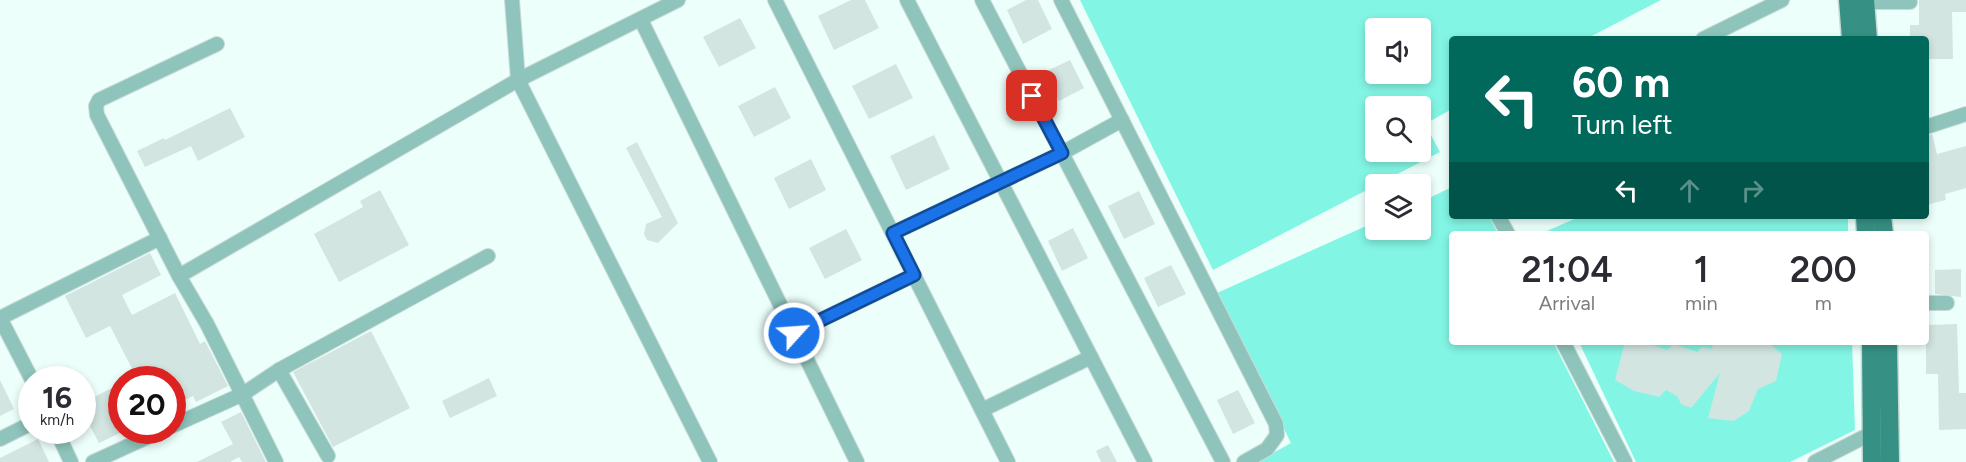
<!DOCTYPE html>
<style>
:root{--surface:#fff;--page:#f2f2f3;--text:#2b2b33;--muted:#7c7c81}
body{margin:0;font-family:Figtree,sans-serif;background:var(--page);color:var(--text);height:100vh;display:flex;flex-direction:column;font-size:22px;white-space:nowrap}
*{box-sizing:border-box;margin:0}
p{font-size:20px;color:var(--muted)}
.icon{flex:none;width:33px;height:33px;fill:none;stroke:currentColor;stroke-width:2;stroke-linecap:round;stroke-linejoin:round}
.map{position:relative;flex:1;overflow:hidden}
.drawer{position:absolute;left:1449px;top:231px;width:480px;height:114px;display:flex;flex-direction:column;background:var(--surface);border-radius:6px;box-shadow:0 3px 9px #0003}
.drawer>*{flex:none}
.hud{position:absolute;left:1449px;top:36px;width:480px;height:183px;border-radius:6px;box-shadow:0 3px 9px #0003;background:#00695c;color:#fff;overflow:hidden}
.fabs{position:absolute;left:1365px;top:18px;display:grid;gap:12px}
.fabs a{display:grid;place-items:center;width:66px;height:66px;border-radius:6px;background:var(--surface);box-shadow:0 3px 9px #0003;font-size:30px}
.speed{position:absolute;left:18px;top:366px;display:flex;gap:12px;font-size:30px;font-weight:700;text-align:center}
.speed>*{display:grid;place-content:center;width:78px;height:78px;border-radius:50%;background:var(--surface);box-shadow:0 3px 9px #0003;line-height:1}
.speed small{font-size:15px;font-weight:400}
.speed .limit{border:9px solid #d22;background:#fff;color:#111}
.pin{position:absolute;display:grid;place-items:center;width:51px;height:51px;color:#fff;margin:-26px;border-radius:12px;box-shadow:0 3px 9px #0006}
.me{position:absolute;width:66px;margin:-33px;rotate:64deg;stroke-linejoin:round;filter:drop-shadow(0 0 4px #0008)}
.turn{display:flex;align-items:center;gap:21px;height:126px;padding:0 24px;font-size:27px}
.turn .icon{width:78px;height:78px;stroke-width:2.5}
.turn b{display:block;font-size:42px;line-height:51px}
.lanes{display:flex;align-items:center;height:57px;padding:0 24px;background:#0003;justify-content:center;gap:30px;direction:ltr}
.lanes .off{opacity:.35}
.eta{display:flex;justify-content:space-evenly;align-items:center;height:102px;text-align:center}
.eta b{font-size:36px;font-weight:600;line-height:42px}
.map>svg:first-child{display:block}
</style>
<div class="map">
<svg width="1966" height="462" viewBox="0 0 1966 462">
<rect width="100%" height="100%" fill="#ecfffb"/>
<g fill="#83f5e4" fill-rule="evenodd">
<path d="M1080,0H1661L1586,39H1452V109L1425,124L1440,152L1213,270ZM1376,28H1420V74H1376ZM1376,106H1420V152H1376Z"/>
<path d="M1452,187V216H1489L1498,234H1452V342H1553L1614,462H1257L1291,443L1217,293L1375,222L1376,230H1420L1421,202Z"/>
<path d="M1581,216H1848V234H1540Z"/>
<path d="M1579,342H1852L1855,430L1790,462H1636Z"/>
</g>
<g fill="#d2e5e1">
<path d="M851,0H865L879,28L834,50L818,16Z"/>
<path d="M1026,0H1038L1052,29L1023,44L1007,10Z"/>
<path d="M1919,0H1966V12H1952L1953,59H1926V39H1910V25H1919Z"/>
<path d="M740,18L756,48L719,67L703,37Z"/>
<path d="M1070,60L1084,88L1059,101L1045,72Z"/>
<path d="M896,64L913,98L869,119L852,86Z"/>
<path d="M775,87L791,118L754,137L738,106Z"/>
<path d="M230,108L245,137L198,161L191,146L145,167L137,151L164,138L165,140Z"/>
<path d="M1932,134L1937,154L1966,146V188L1945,194L1946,200L1926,205V136Z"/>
<path d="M934,135L950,169L906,190L890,156Z"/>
<path d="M637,142L678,223L658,243L647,240L644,234L646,224L662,217L626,148Z"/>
<path d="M811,159L826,190L789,209L774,178Z"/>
<path d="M380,190L409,245L339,282L314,234L363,207L360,201Z"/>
<path d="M1139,191L1155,224L1124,239L1108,206Z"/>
<path d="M1073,228L1088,258L1062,271L1048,241Z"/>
<path d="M846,229L862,260L825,279L809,248Z"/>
<path d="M150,253L161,275L122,295L132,315L175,293L200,344L205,341L228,386L196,402L193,396L172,406V380H138L110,326L86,338L65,296Z"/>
<path d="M1171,265L1186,294L1158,307L1144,278Z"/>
<path d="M1961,269V297L1935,294V270Z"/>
<path d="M1957,324L1959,393H1966V429L1939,430L1938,374H1926V325Z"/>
<path d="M371,331L410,408L333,447L293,372Z"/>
<path d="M1625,342H1644L1667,350L1674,344L1697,352L1702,347L1711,349L1715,342H1768L1782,354L1776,381L1758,389L1749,411L1734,421L1708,418L1720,373L1691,408L1681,404L1677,396L1666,390L1659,397L1634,391L1615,380Z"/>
<path d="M489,378L497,396L450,418L442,401Z"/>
<path d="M0,380L14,409L0,416Z"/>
<path d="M122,383V432L99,443L82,411V403Z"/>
<path d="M1238,390L1255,423L1233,434L1217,400Z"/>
<path d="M241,412L266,462H242L239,457L230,462H197L233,444L221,422Z"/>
<path d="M38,439L49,462H0V458Z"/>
<path d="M1108,445L1117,462H1101L1096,451Z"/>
</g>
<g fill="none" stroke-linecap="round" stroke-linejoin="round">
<defs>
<g id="minor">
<path d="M512,0L518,80L710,462"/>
<path d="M775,0L1008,462"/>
<path d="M907,0L1145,462"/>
<path d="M982,0L1223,462"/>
<path d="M1061,0L1276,424L1277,435L1267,449L1244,462"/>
<path d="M1865,2H1910"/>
<path d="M641,20L857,462"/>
<path d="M1703,39L1782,0"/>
<path d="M1926,127L1966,114"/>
<path d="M1498,216L1508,234"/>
<path d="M893,233L1062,153L1122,120"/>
<path d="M179,276L97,115L96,106L99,100L217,44"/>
<path d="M1926,303H1947"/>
<path d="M0,318L160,238"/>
<path d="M0,318L32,380"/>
<path d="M794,333L914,275"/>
<path d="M1563,342L1625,462"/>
<path d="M279,370L488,256"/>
<path d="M982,410L1091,357"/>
<path d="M172,426L243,394L279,370L328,456"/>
<path d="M56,430L71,462"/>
<path d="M0,439L32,423"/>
<path d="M93,462L163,430"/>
<path d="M276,462L207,324L179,276L518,80L678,0"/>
<path d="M1815,462L1872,433"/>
</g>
<g id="major">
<path d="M1848,0L1851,39"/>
<path d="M1865,0L1868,39"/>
<path d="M1865,216L1866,234"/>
<path d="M1882,216L1884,234"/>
<path d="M1871,342L1872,462"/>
<path d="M1888,342L1890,462"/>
</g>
</defs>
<use href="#minor" stroke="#cadbd7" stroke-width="16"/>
<use href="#major" stroke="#cadbd7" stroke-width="21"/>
<use href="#minor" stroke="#8ec4bb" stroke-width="14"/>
<use href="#major" stroke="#369184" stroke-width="18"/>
</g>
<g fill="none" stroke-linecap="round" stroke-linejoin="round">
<defs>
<path id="route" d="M794,333L914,275L893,233L1062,153L1032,96"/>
</defs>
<use href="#route" stroke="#114b97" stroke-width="15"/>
<use href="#route" stroke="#1a73e8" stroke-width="10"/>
</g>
</svg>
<div class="fabs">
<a><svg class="icon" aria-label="sound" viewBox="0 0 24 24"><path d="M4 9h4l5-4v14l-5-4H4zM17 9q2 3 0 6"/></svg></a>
<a><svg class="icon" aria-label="search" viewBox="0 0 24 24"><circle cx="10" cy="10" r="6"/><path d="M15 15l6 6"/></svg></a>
<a><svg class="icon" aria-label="layers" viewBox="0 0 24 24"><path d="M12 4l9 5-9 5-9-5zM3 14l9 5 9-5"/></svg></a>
</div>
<div class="speed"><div>16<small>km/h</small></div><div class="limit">20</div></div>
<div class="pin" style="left:1032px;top:96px;background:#d93025"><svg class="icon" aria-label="arrive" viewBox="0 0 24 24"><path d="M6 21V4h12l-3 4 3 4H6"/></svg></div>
<svg class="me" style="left:794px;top:333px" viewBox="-20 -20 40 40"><circle r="17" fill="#1a73e8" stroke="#fff" stroke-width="3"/><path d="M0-11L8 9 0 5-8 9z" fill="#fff"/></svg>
<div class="hud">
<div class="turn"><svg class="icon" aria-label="left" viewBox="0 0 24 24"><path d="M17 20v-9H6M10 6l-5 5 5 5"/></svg><div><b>60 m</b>Turn left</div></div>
<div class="lanes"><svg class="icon" aria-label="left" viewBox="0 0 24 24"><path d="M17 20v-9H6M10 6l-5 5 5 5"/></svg><svg class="icon off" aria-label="ahead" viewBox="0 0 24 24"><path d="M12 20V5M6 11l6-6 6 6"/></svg><svg class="icon off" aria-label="right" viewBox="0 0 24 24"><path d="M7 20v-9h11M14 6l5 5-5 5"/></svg></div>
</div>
<section class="drawer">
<div class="eta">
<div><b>21:04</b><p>Arrival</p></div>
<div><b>1</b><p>min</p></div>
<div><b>200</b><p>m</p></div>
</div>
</section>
</div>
